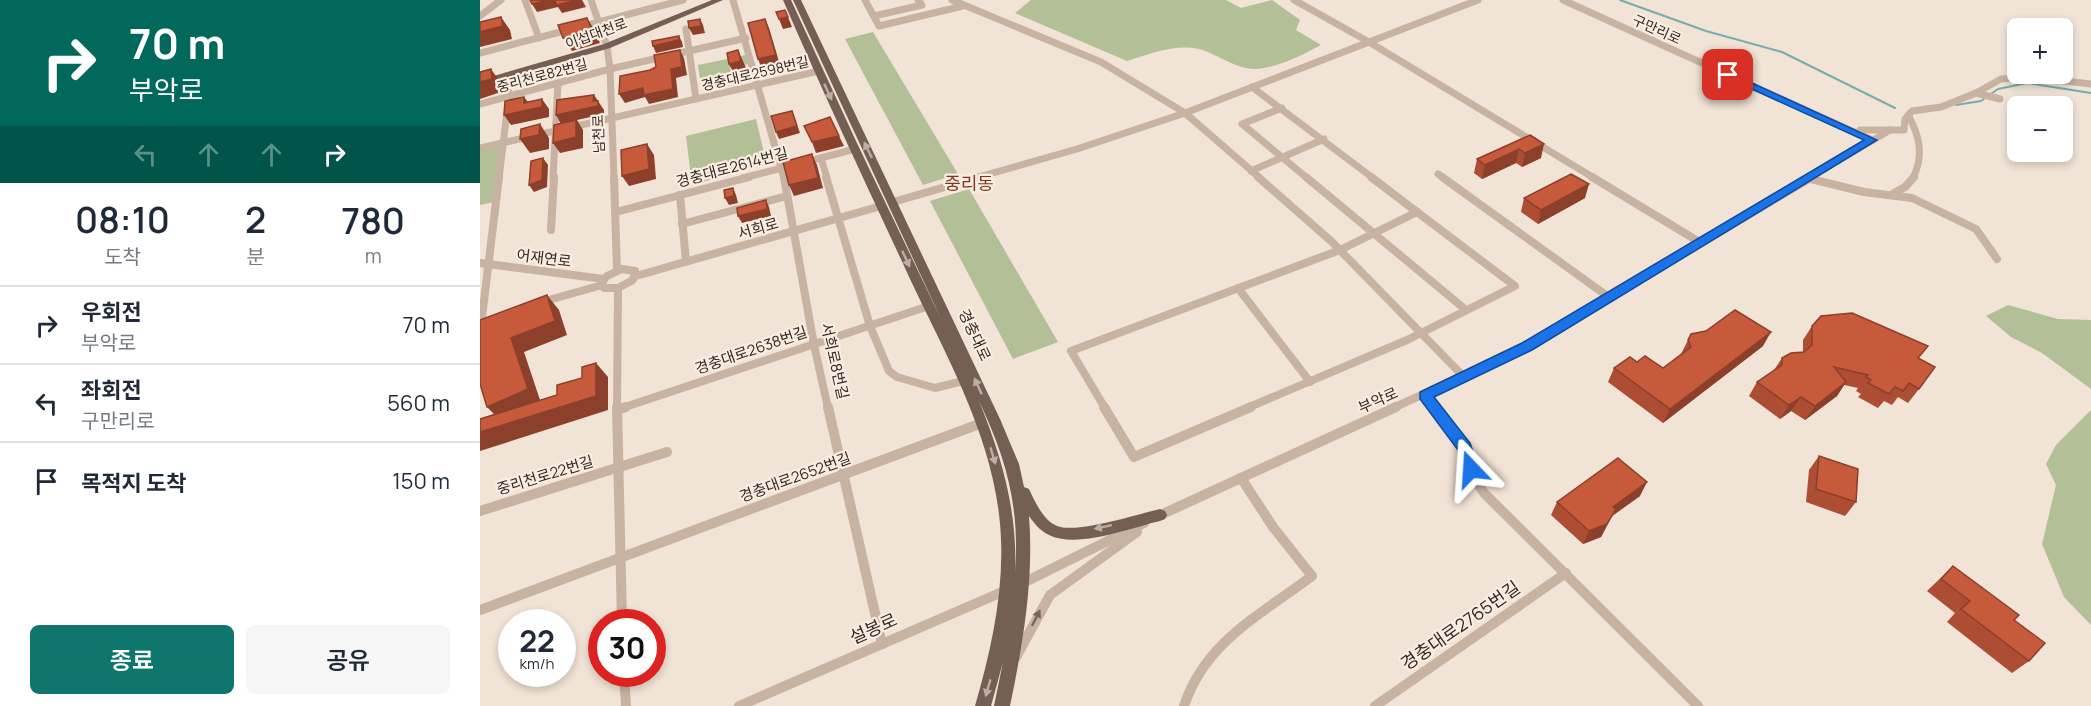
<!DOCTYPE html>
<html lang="ko">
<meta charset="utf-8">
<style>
:root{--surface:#fff;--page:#f6f6f7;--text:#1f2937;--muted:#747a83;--line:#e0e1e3;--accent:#0f766e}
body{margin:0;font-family:Manrope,"Noto Sans KR",sans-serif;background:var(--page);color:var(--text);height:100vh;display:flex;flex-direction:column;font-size:22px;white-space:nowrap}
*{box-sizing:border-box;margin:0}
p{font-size:20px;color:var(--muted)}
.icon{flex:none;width:33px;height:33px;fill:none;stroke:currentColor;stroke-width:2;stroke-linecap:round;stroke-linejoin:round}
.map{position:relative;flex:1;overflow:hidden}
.side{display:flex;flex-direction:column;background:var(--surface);width:480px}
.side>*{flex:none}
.guide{background:#00695c;color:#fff;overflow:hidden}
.tools{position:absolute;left:1527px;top:18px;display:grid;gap:12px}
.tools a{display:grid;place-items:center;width:66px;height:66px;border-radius:9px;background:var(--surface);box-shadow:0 3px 9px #0003;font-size:30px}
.speed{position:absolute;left:18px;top:609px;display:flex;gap:12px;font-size:30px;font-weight:700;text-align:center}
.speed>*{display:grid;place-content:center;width:78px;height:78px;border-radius:50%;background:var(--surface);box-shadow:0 3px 9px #0003;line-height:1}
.speed small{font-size:15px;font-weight:400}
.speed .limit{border:9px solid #d22;background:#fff;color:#111}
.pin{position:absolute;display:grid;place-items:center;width:51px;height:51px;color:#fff;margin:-26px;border-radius:12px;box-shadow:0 3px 9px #0006}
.me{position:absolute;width:66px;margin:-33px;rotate:340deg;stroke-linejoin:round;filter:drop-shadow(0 0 4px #0008)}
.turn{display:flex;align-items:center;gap:21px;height:126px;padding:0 30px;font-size:27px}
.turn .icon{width:78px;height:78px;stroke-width:2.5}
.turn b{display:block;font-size:42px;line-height:51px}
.lanes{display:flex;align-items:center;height:57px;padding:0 30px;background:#0003;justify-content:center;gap:30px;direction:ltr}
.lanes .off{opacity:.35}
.eta{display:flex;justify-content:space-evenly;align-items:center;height:102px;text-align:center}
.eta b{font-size:36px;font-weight:600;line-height:42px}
.primary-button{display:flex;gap:12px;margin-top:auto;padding:12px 30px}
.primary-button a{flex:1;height:69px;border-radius:9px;background:var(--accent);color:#fff;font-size:24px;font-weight:600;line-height:69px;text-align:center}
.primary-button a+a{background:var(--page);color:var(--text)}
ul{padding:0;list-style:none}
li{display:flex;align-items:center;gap:18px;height:78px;padding:0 30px;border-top:2px solid var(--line)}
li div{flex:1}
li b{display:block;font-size:22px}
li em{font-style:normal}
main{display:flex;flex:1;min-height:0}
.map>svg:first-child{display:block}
</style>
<main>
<section class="side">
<div class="guide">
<div class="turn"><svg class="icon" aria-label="right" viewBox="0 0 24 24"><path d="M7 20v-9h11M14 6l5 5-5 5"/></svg><div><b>70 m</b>부악로</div></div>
<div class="lanes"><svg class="icon off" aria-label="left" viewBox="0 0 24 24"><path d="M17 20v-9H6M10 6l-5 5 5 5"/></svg><svg class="icon off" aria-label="ahead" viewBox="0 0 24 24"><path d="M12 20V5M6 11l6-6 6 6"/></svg><svg class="icon off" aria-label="ahead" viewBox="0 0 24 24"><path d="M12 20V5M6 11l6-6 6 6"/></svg><svg class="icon" aria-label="right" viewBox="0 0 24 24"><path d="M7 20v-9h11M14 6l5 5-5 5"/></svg></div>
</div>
<div class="eta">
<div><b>08:10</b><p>도착</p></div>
<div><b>2</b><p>분</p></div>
<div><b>780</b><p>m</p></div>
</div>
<ul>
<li><svg class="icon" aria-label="right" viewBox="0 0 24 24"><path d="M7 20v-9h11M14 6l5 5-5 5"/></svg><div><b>우회전</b><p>부악로</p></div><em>70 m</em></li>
<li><svg class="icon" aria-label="left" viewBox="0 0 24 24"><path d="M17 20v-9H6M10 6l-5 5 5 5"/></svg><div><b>좌회전</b><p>구만리로</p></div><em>560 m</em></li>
<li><svg class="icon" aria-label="arrive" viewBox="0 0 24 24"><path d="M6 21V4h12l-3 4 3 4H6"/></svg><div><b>목적지 도착</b></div><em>150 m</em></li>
</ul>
<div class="primary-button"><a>종료</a><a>공유</a></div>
</section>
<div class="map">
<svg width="1611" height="706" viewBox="0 0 1611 706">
<rect width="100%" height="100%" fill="#f1e3d5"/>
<g fill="#b3bf96">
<path d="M551,0H746L761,8L792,0L820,20L816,30L841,45C820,56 800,67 776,69C761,70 742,58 728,52C703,41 672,53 647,61L535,13Z"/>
<path d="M393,32L478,174L443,185L365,39Z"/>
<path d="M266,55L268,64L250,68L251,73L220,79L218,65Z"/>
<path d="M276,119L285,157L278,159L279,165L212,185L206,136Z"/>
<path d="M20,144L14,202L0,205V149Z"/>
<path d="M489,189L578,342L533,359L450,201Z"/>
<path d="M1528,305L1578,319L1611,320V389L1562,353L1531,337L1506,316Z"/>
<path d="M1611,410V625L1584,597L1562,544L1576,485L1566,464L1576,445Z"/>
</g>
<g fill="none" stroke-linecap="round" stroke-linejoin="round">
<g stroke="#74adae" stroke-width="2">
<path d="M1140,0L1226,31L1302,52L1415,108"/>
<path d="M1476,105L1501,101L1518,89L1547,83L1611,93"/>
</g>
<g stroke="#c8b2a2" stroke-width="7">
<path d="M45,0L59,38"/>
<path d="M111,0L127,46L130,69L134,178"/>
<path d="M253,0L304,178"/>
<path d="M385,0L399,26L483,6"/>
<path d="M472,0L621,62L705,113L780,178"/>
<path d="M814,0L889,42L1114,178"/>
<path d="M1083,0L1392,140"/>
<path d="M0,16L21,0"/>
<path d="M394,16L442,5L438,0"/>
<path d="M206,29L216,99"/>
<path d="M0,53L203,0"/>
<path d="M772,87L893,178"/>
<path d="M1496,93L1520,99"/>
<path d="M0,104L130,69L266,38"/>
<path d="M802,108L762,124L827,178"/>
<path d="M1428,115C1440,136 1444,156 1433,178"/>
<path d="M1380,130H1424L1425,119L1432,111L1461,107L1496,93L1521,79L1549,77L1611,84"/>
<path d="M0,148L339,71"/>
<path d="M341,158L347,178"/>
<path d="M337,159L375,149"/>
<path d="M771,171L844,139"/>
<path d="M958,174L964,178"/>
<path d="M19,178L29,96L26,76"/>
<path d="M73,178L78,83"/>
<path d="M263,178L306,167"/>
<path d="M495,178L597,149L705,113L998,0"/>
<path d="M1329,178L1410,130"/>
</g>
<g stroke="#c8b2a2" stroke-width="8">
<path d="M134,177L137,270"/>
<path d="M304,177L334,345L348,408"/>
<path d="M346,177L390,326L409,371L417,377L455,388L483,381"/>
<path d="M778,177L851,241L984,377"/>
<path d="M826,177L986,310"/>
<path d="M891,177L937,212"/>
<path d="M962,177L1130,298"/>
<path d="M1112,177L1221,243"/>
<path d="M1331,179L1384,192L1432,198L1496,229L1517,259"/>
<path d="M1414,193L1425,187L1434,177"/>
<path d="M200,195L206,262"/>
<path d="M413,202L500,177"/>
<path d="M136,212L269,177"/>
<path d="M202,224L307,196"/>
<path d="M71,230L74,177"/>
<path d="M0,263L124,279"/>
<path d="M142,269L155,271L153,280L138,288H124L122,282L127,276Z"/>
<path d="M156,276L401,206"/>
<path d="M758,288L830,382"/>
<path d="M58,303L122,285"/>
<path d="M0,334L19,177"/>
<path d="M945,395L955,408"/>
<path d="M137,408L138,288"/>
<path d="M142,408L449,306"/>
<path d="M625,408L591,351L860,250L937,212"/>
<path d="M767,408L927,340L1035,286L937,212"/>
<path d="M913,408L1047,347L1332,177"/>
</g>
<g stroke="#c8b2a2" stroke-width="10">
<path d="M137,407L142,622"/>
<path d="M348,407L402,644"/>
<path d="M624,407L654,457L771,407"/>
<path d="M954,407L985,448L996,481L1004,493L1218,706"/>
<path d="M137,410L146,407"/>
<path d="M0,511L187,452"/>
<path d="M676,517L916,407"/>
<path d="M0,610L502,423"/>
<path d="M536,657L570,595L657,532"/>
<path d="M144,674L146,706"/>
<path d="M259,706L543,583L664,523"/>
<path d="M704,706C725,642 780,615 832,576L793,527L761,478"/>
<path d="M895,706L1086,573"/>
</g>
<g fill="#755f55" fill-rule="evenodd">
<path d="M232,0H243L130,48L0,86V80L124,44Z"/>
<path d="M303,0H311L376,141L463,323L313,0H321L520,419L539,464L544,487L549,489C555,502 563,520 577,526C597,534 658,514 680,509L685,511L687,515L685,519L680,521C650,528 597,549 569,535C560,531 554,523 549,516C554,580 543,643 530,706H514L523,662L511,706H495C513,644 527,579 519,514C509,431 466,355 431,281C388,188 344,95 303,0ZM499,401C527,460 540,508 535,574C538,513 522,457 499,401Z"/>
</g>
</g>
<g fill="#ac4d34">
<path d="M1050,135L1061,158L1042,167L1036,163L1002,179L994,173L997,159Z"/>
<path d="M1044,198H1105L1058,224L1041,212Z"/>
<path d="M1332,326L1438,358L1439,389L1428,403L1418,397L1412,405L1404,401L1398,408L1378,397L1381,394L1376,391L1378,388L1364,385L1357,396L1325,420L1311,411L1300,419L1269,396L1277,382L1294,370L1302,358L1323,352V340Z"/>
<path d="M1208,340L1283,346L1183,423L1128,382L1134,368L1157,362L1183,368L1201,354Z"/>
<path d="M1339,456L1376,502L1365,516L1326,502L1329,470Z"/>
<path d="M1160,496L1132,516L1121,537L1103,544L1071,515L1077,502Z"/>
<path d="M1473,566L1534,620L1549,661L1532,673L1467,622L1475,613L1447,591Z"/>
</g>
<g fill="#8c3f2a">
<path d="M69,0H102L106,7L82,13L78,7L57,12L52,4Z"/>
<path d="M21,17L30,30L32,39L0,47V32Z"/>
<path d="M308,17L312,27L303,29L299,19Z"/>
<path d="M107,18L115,31L120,43L92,51L83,38Z"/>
<path d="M220,19L223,25L225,33L213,35L209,28Z"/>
<path d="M285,19L289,28L300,65L282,69L278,59Z"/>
<path d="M199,36L202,42L203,47L176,53L173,46Z"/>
<path d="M200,50L204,58L207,75L196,78L198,97L169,104L165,97L145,103L139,94L191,69Z"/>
<path d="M258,50L267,70L270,81L259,83L249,64Z"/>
<path d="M11,69L20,82L21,92L0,99V82Z"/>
<path d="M114,95L124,110V114L97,120L103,130V148L80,153L73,143L81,124L76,115L113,101Z"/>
<path d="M44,97L52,107L62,99L69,109V117L31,125L24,115L44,103Z"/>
<path d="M312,111L320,133L299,139L296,132Z"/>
<path d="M60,124L69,138V149L50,153L40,139Z"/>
<path d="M359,136L364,146L336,153L332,142Z"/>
<path d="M167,144L174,155L176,179L149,186L142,176Z"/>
<path d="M1064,144L1061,158L1042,167L1045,153Z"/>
<path d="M1039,149L1036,163L1002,179L1005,165Z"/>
<path d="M332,154L337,165L343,188L314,196L309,185Z"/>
<path d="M63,158L68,165L67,187L54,192L49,185Z"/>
<path d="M1109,184L1105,198L1058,224L1061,210Z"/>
<path d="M253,188L256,195L258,203L249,205L245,198Z"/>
<path d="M286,200L289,207L291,216L262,223L258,216Z"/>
<path d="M67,295L79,310L87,335L44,352L61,403L21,421L7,407L31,338Z"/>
<path d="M1291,332L1283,346L1183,423L1190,409Z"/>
<path d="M116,363L128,377V410L0,451V432L116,396Z"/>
<path d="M1366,382L1357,396L1325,420L1335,406Z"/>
<path d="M1321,397L1311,411L1300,419L1309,405Z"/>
<path d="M1167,482L1160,496L1132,516L1121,537L1103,544L1109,531L1133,507Z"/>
</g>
<g fill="#c85a3c" stroke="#8c3f2a" stroke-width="1.5">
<path d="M50,0H69L52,4Z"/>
<path d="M74,0H98L77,5Z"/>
<path d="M305,10L308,17L299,19L296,12Z"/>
<path d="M21,17L23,26L0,32V22Z"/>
<path d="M107,18L112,30L83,38L78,25Z"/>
<path d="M220,19L221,26L209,28L208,21Z"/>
<path d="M285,19L296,55L278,59L268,23Z"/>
<path d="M199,36V40L173,46L172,41Z"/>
<path d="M200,50L202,67L191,69L193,89L164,95L163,88L139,94L140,76L170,70L176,67L174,55Z"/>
<path d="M258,50L261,61L249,64L247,53Z"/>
<path d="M11,69L12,79L0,82V72Z"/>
<path d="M114,95L113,101H118V106L76,115L77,100Z"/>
<path d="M44,97V103L62,99V107L24,115L25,101Z"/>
<path d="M312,111L317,126L296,132L291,116Z"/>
<path d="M350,117L359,136L332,142L324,126Z"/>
<path d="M96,120V137L73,143L74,125Z"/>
<path d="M60,124L59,135L40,139L41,129Z"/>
<path d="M1050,135L1064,144L1045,153L1039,149L1005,165L997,159Z"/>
<path d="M167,144L169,169L142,176L141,150Z"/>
<path d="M332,154L338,178L309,185L303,162Z"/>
<path d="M63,158L62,180L49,185L51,161Z"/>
<path d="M1091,174L1109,184L1061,210L1044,198Z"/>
<path d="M253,188L254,196L245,198L244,190Z"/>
<path d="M286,200L287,209L258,216L257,208Z"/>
<path d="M67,295L75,321L31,338L48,389L7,407L0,384V320Z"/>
<path d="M1255,310L1291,332L1190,409L1134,368L1150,357L1157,362L1165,356L1183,368L1211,347L1208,340L1211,334L1226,331Z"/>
<path d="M1372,313L1448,346L1438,358L1455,367L1439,389L1429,383L1423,391L1415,387L1409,394L1388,383L1391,380L1386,377L1388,375L1354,367L1366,382L1335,406L1321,397L1309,405L1277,382L1302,365V358L1311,353L1324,352L1332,345V326L1341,316Z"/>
<path d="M116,363V396L0,432V419L77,395V385L102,378V367Z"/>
<path d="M1339,456L1378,469L1376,502L1336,489Z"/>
<path d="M1138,458L1167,482L1133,507L1136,509L1127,524L1109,531L1077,502Z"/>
<path d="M1473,566L1539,615L1534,620L1565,643L1549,661L1481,609L1490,601L1461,579Z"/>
</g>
<defs><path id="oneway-solid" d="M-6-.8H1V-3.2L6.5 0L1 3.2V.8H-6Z" transform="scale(1.5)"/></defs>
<g fill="#beada2">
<use href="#oneway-solid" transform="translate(348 92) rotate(65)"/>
<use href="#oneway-solid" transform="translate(388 150) rotate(-116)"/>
<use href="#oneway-solid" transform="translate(426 259) rotate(65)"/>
<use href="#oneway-solid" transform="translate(498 386) rotate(-115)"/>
<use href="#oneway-solid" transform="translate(513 456) rotate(73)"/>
<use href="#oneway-solid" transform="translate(623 527) rotate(168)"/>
<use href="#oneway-solid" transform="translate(508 688) rotate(106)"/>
</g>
<use fill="#76675d" href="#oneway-solid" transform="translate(556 618) rotate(-63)"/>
<path fill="#1a73e8" stroke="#114b97" stroke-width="1.5" d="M1248,72L1397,140L1052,350L954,397L990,443L999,469L991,475L986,474L978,450L940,399V392L1042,343L1384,140L1245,77L1244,75Z"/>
<g text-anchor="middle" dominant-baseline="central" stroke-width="4.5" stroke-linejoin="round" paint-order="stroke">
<g font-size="14" fill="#332924" stroke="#f9ede1">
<text transform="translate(1177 29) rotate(24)">구만리로</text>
<text transform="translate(116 33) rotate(-20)">이섭대천로</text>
<text transform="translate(275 73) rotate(-13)">경충대로2598번길</text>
<text transform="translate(62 75) rotate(-15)">중리천로82번길</text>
<text transform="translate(118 134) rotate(-92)">남천로</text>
</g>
<g font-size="15" fill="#332924" stroke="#f9ede1">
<text transform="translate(252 167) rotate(-15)">경충대로2614번길</text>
<text transform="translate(278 228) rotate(-16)">서희로</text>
<text transform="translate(64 258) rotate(7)">어재연로</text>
<text transform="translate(495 335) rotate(65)">경충대로</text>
<text transform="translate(271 350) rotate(-19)">경충대로2638번길</text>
<text transform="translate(355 361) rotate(77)">서희로8번길</text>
<text transform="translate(898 400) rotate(-24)">부악로</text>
<text transform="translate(65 475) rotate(-17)">중리천로22번길</text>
<text transform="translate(315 477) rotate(-20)">경충대로2652번길</text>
</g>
<g font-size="18" fill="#83321c" stroke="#f9ede1">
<text x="489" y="183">중리동</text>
</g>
<g font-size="18" fill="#332924" stroke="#f9ede1">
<text transform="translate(980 625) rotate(-35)">경충대로2765번길</text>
<text transform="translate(393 628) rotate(-24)">설봉로</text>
</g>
</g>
</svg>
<div class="tools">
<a>+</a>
<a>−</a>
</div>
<div class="speed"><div>22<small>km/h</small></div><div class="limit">30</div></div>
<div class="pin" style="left:1248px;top:75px;background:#d93025"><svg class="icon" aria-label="arrive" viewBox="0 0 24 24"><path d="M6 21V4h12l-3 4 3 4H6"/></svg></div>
<svg class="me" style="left:991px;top:469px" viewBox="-20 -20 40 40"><path d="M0-17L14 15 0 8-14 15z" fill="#1a73e8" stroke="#fff" stroke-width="4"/></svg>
</div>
</main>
